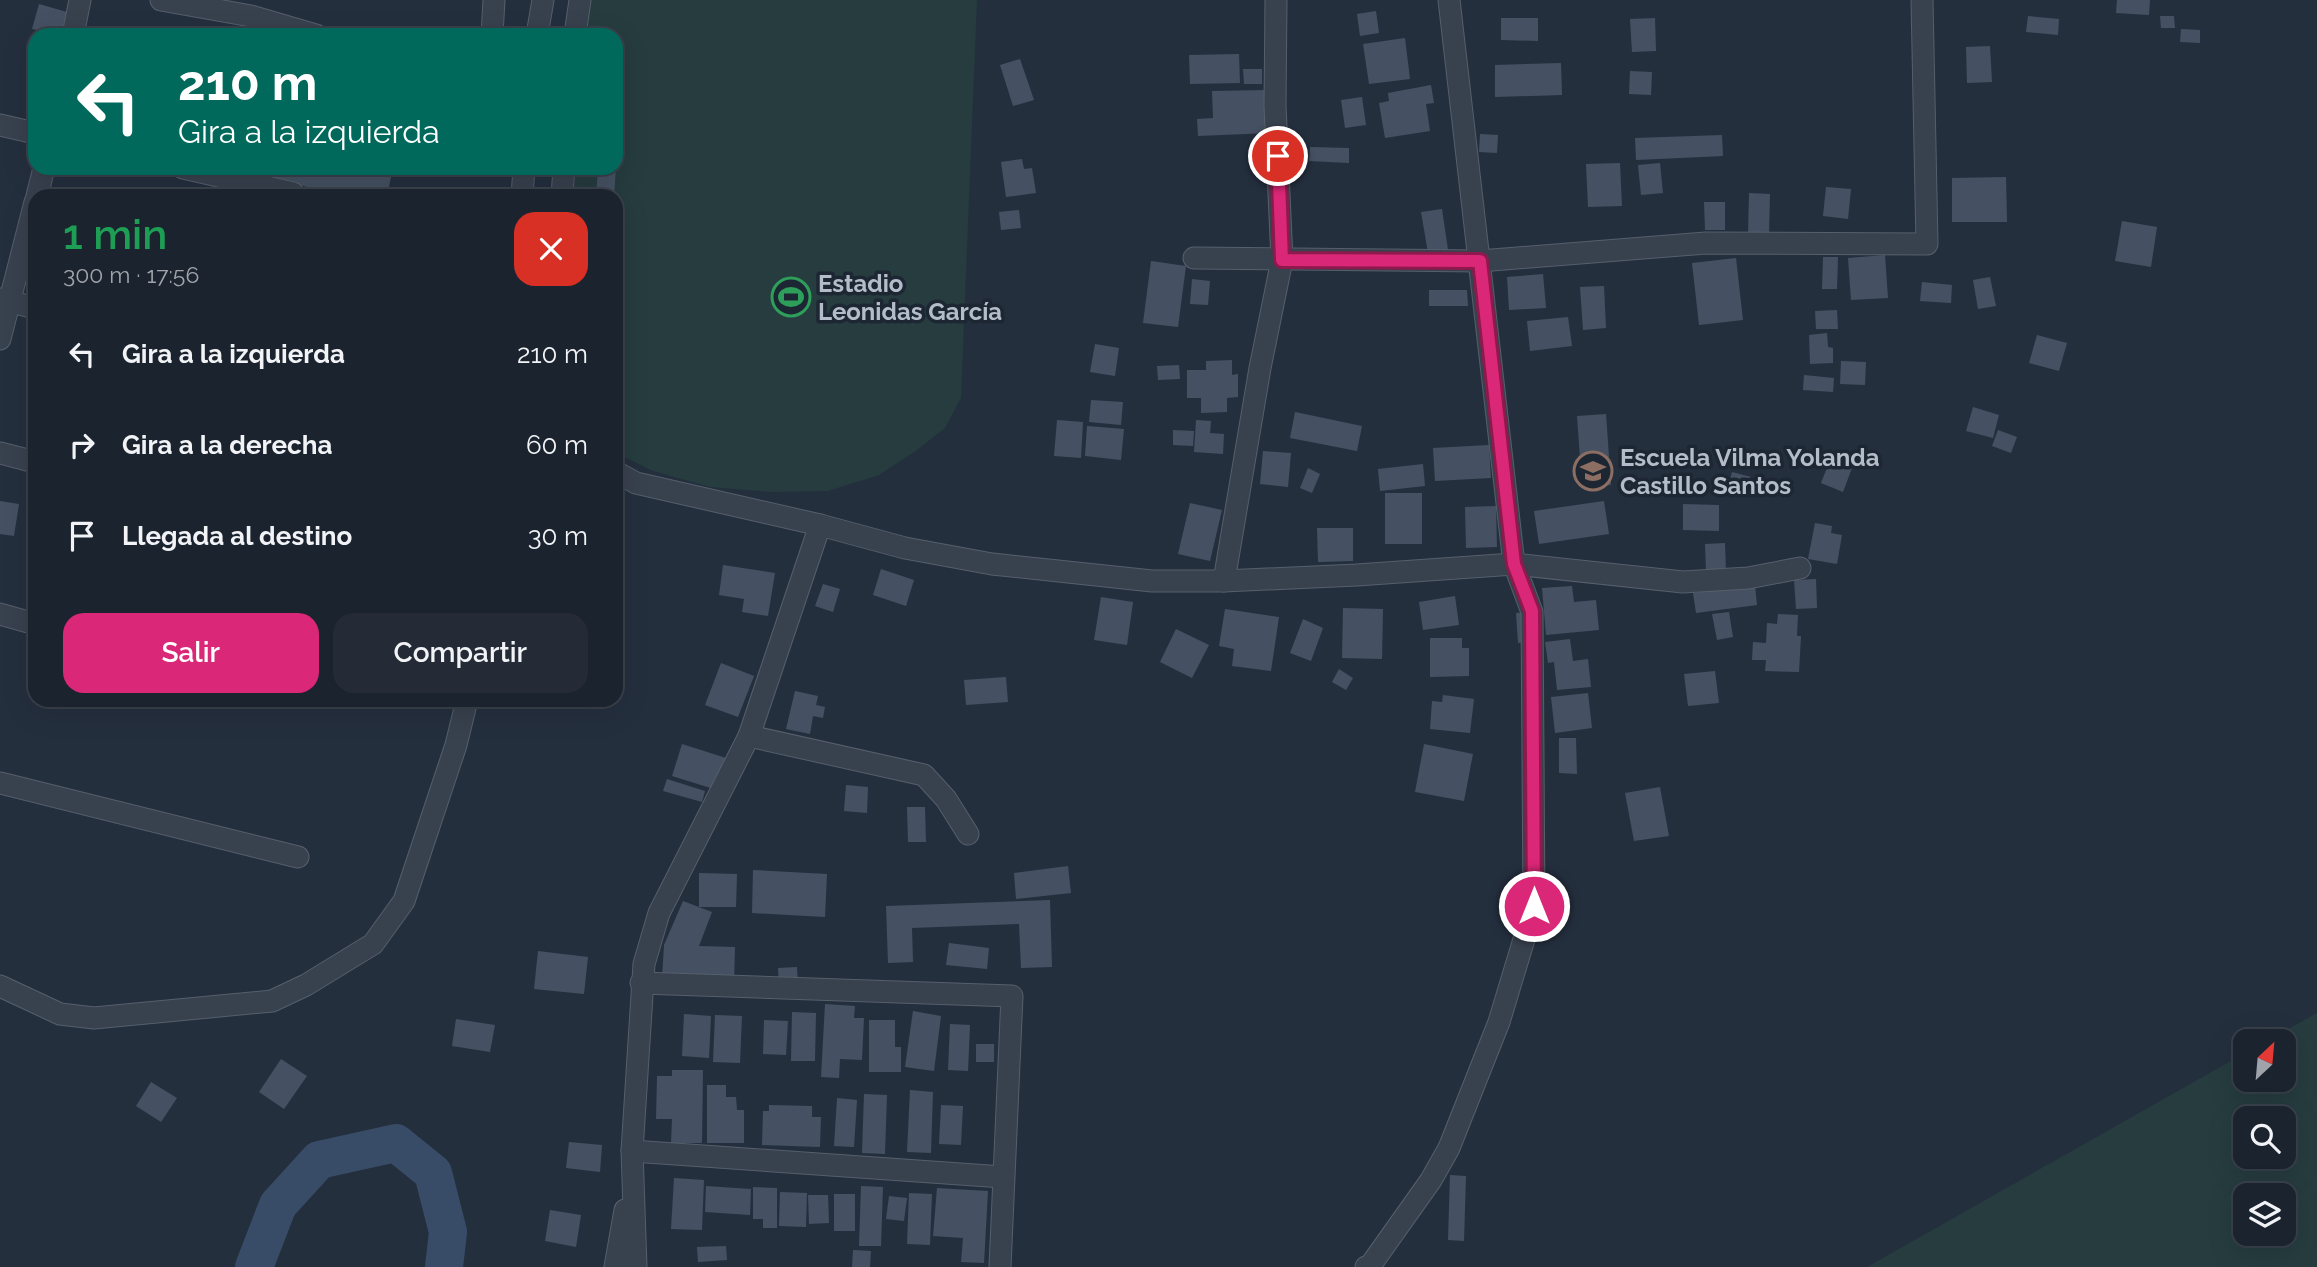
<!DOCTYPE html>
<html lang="es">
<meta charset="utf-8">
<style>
:root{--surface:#1b232e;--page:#242b36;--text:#f1f3f6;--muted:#a0a4aa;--line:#39404a;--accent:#db2777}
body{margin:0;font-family:Raleway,sans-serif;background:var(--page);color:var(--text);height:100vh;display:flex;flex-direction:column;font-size:26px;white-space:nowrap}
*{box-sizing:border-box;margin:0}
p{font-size:23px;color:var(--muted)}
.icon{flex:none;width:38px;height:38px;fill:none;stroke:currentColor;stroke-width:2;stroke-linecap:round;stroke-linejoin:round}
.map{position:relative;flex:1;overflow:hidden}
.details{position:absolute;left:28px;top:189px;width:595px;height:518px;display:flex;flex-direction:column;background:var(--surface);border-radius:21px;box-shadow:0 7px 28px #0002,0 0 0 2px var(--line)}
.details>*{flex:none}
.guide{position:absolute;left:28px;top:28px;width:595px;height:147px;border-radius:21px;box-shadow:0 7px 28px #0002,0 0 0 2px var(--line);background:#00695c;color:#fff;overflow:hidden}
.needle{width:46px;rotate:26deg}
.tools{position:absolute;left:2233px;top:1029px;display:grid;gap:14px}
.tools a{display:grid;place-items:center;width:63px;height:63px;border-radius:14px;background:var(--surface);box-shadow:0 7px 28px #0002,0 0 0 2px var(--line);font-size:35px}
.pin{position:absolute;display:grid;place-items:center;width:60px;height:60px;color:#fff;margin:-30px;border:4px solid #fff;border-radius:50%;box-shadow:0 2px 7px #0007}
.me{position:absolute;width:77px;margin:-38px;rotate:0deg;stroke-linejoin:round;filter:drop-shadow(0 0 5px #0008)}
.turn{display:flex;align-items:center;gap:24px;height:147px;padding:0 35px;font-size:32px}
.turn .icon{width:91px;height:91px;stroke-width:2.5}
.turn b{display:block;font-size:49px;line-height:60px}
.round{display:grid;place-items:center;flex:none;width:74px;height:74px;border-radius:21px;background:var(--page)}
.overview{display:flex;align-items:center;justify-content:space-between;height:119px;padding:0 35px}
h1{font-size:42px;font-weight:600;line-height:52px;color:#1e9e55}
.action{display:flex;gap:14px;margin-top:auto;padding:14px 35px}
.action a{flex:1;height:80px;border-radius:21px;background:var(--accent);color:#fff;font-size:28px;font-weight:600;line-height:80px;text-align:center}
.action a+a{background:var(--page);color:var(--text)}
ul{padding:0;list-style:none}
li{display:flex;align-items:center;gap:21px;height:91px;padding:0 35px}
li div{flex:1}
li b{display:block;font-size:26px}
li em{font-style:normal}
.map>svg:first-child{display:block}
</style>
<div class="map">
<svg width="2317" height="1267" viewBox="0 0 2317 1267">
<rect width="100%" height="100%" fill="#242f3e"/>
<g fill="#263c3f" fill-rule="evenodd">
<path d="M587,0H977L961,398L945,428L917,450L879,475L828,491L773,492L710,487L653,471L616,453V196H574L576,168H616V35H583Z"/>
<path d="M2317,1013V1267H1867L2245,1053V1080H2284V1041H2267ZM2245,1118H2284V1157H2245ZM2245,1195H2284V1234H2245Z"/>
</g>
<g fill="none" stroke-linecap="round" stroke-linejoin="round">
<path stroke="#394c67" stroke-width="38" d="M254,1267L278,1205L319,1160L396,1143L433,1173L448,1232L444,1267"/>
</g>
<g fill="#455162">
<path d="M2117,0H2150L2149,15L2116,13Z"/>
<path d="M39,4L67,12L61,35L32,29Z"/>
<path d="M1376,11L1379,33L1360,36L1357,14Z"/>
<path d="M2028,16L2059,19L2058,35L2026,32Z"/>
<path d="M2160,16H2174L2175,28H2161Z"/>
<path d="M1501,18H1538V41L1501,40Z"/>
<path d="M1655,18L1656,51L1632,52L1630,19Z"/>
<path d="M2181,29L2200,30V43L2180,42Z"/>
<path d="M1405,38L1410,79L1369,84L1363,44Z"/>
<path d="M1990,46L1992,82L1967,83L1966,47Z"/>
<path d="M1239,54L1240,83L1190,84L1189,55Z"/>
<path d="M1020,59L1034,100L1013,106L1000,65Z"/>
<path d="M1561,63L1562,95L1495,97V65Z"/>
<path d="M1243,69H1262V84H1244Z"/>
<path d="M1630,71L1652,72L1651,95L1629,94Z"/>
<path d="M1431,85L1434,103L1426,104L1430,131L1385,138L1379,103L1389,101L1388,93Z"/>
<path d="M1267,90L1269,133L1198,136L1197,119L1213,118L1212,91Z"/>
<path d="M1362,97L1366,125L1345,128L1341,100Z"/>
<path d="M1480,134L1498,135L1497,153L1479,152Z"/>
<path d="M1722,135L1723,156L1636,160L1635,138Z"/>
<path d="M1310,147L1349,148V163L1309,161Z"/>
<path d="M1022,159L1024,169L1032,168L1036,193L1006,197L1001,162Z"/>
<path d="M1620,163L1622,206L1588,207L1586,164Z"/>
<path d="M1660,163L1663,193L1641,195L1638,165Z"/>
<path d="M267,168H393L387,196H345L265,177Z"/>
<path d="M598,168H616L614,196H596Z"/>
<path d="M2006,177L2007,222H1952V178Z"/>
<path d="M1826,187L1851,189L1848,219L1823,216Z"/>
<path d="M1749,193L1770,194L1769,235H1748Z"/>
<path d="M1704,202H1725V230H1705Z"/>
<path d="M1442,209L1448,250L1428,253L1421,212Z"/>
<path d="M1019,210L1021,228L1001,230L999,212Z"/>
<path d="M2122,221L2157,227L2151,267L2115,261Z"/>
<path d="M1885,255L1888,298L1851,300L1848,258Z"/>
<path d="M1823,257H1838L1837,289H1822Z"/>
<path d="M1736,258L1743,320L1699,325L1692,263Z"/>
<path d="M1151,261L1186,266L1178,327L1143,323Z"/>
<path d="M1543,274L1546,308L1509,310L1507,277Z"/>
<path d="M1990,277L1996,306L1978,309L1973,280Z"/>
<path d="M1192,279L1210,281L1208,305L1190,304Z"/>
<path d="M1922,282L1952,285L1951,303L1920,301Z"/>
<path d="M1604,286L1606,328L1583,330L1580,287Z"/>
<path d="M1429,290H1467L1468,306H1429Z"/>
<path d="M1837,310L1838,329H1816L1815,311Z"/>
<path d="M1568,317L1572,346L1530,351L1527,321Z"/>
<path d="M1827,333L1828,347L1833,348V363L1810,364L1809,335Z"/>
<path d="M2037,335L2067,343L2059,371L2029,363Z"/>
<path d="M1095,344L1119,348L1115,376L1090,372Z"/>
<path d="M1232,360V375L1238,374V397L1227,398V412L1201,413V398H1187V370H1206V361Z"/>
<path d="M1841,361L1866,362L1865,385L1840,384Z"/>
<path d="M1179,365L1180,379L1158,380L1157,366Z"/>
<path d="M1804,375L1834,378L1833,392L1803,390Z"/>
<path d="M1091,400L1123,402L1121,425L1089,422Z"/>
<path d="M1973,407L1999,415L1993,438L1966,431Z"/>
<path d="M1295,412L1362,426L1357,451L1290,438Z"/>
<path d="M1606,414L1611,485L1582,487L1577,416Z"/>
<path d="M1057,420L1083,422L1081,458L1054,456Z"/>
<path d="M1196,420L1211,421L1210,433L1224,434L1223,454L1194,452Z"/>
<path d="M1087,426L1124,429L1121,460L1085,456Z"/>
<path d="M1173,430L1194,431L1193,446L1173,445Z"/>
<path d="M1998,430L2017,437L2011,453L1992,446Z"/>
<path d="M1489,445L1491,478L1435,481L1433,448Z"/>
<path d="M1263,451L1291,453L1288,487L1260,484Z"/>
<path d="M1830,460L1852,468L1843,492L1821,483Z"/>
<path d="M1423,464L1425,486L1380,491L1378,469Z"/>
<path d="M1308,468L1320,474L1312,493L1300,488Z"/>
<path d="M1732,472L1751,477L1746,497L1727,491Z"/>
<rect x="1385" y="493" width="37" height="51"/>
<path d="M0,501L19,504L14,536L0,534Z"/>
<path d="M1604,501L1609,534L1539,544L1534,511Z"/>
<path d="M1190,503L1222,510L1210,561L1178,554Z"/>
<path d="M1683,504L1719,505V531L1683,530Z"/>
<path d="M1496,506L1497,547L1466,548L1465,507Z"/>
<path d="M1815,523L1832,526L1831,533L1842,535L1837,564L1808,559Z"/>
<path d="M1317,528H1353V561L1318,562Z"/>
<path d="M1725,543L1726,571H1706L1705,544Z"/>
<path d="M723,565L775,573L768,616L742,612L744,599L719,595Z"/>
<path d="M881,569L914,580L906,606L873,595Z"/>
<path d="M1816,579L1817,608L1796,609L1794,580Z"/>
<path d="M823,584L840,589L833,612L815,606Z"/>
<path d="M1755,585L1757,605L1696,613L1693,593Z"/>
<path d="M1572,586L1574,602L1596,600L1599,630L1546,635L1542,588Z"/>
<path d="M1455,596L1459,625L1423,630L1419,602Z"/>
<path d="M1101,597L1133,602L1127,645L1094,640Z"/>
<path d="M1343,608L1383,609L1382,659L1342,658Z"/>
<path d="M1225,609L1279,617L1271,671L1232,666L1234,649L1219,646Z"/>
<path d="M1525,612L1528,642L1518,643L1516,613Z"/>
<path d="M1729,612L1733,637L1717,640L1712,614Z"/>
<path d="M1778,614L1798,615L1797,636H1801L1799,672L1765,671L1766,660H1752L1753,642L1766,643L1767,623L1777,624Z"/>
<path d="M1303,619L1323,628L1311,661L1290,653Z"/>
<path d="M1176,629L1209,645L1192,678L1160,662Z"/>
<path d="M1430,638H1462V648H1469V676L1430,677Z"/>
<path d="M1570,639L1573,661L1588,659L1591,687L1557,690L1554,662L1548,663L1545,642Z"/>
<path d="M721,663L754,676L738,717L705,705Z"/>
<path d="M1339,669L1353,678L1346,690L1332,682Z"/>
<path d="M1715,671L1719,703L1688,706L1684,674Z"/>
<path d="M1006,677L1008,702L966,705L964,680Z"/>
<path d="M795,691L818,696L816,705L825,707L823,718L813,716L810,734L786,729Z"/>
<path d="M1588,693L1592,728L1555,733L1551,697Z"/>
<path d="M1443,695L1474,699L1470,733L1430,729L1432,701L1442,702Z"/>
<path d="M1559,738H1576L1577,774L1559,773Z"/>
<path d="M682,744L726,758L717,790L672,776Z"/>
<path d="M1424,744L1473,754L1464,801L1415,792Z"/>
<path d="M667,779L705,791L702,802L663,791Z"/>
<path d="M846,785L868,787L867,813L844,811Z"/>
<path d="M1660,787L1669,836L1634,841L1625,793Z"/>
<path d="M907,807H925L926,842H908Z"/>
<path d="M1068,866L1071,893L1016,899L1014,873Z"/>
<path d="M753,870L827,874L825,917L752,913Z"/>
<path d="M699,873L737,874L736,907H699Z"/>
<path d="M1050,900L1052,967L1021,968L1019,924L912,928L913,962L888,963L886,906Z"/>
<path d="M683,901L712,912L699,946L735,947L734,984L662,978L664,945Z"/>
<path d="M949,943L989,948L987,969L946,965Z"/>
<path d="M538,951L588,957L584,994L534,989Z"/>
<path d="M797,967L798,985L779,986L778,968Z"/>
<path d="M825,1004L855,1006L854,1018H864L862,1060L840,1059L839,1078L821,1077Z"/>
<path d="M913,1011L941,1016L934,1071L905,1067Z"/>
<path d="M792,1012L816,1013L815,1061H791Z"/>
<path d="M684,1014L711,1016L709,1058L682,1056Z"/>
<path d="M715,1015L742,1016L740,1063L713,1062Z"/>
<path d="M456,1019L495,1025L490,1052L452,1046Z"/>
<path d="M764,1020L788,1021L786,1055L763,1054Z"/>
<path d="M869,1020H895V1047H901V1072H869Z"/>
<path d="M950,1024L970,1025L968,1071L948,1070Z"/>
<rect x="976" y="1044" width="18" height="18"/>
<path d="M281,1059L307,1076L284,1109L259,1092Z"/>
<path d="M672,1070H703L702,1143H671L672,1119H656L657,1076H672Z"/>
<path d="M151,1082L177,1098L161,1122L136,1106Z"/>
<path d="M707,1085H726V1097H736L737,1110H744V1143H707Z"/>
<path d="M910,1090L933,1092L931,1153L907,1152Z"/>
<path d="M864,1094L887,1095L885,1154L862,1153Z"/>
<path d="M837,1098L857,1100L854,1147L834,1146Z"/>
<path d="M769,1105L812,1106V1117H821L820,1147L762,1145L763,1111H769Z"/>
<path d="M941,1105L963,1106L961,1145L939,1144Z"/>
<path d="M569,1142L602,1145L600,1172L566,1168Z"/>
<path d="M1450,1175L1466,1176L1464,1241L1448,1240Z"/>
<path d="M674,1178L704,1180L702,1230L671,1229Z"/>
<path d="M706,1186L751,1189L750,1215L705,1212Z"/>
<path d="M861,1186L883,1187L881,1246H859Z"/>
<path d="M753,1187L777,1188V1228H763V1219H753Z"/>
<path d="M937,1188L988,1191L984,1263L961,1262L963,1238L933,1236Z"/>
<path d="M780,1192L807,1193L806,1227L779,1226Z"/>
<path d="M909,1193L932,1194L930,1245L907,1244Z"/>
<rect x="834" y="1194" width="21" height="37"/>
<path d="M808,1195H828L829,1223L809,1224Z"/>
<path d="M889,1196L907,1198L904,1221L886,1219Z"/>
<path d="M550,1210L581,1215L576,1247L545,1241Z"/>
<path d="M726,1246L727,1260L698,1262L697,1247Z"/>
<path d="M853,1250L871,1251L870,1267H852Z"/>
</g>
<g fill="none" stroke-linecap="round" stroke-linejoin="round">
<defs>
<g id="street">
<path d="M161,0L251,16L316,35"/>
<path d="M73,35L80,0"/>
<path d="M492,35L494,0"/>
<path d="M537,35L543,0"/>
<path d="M575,35L580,0"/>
<path d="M0,125L35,133"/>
<path d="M183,168L293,193"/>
<path d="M37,196L44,168"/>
<path d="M522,196L524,168"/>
<path d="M562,196L564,168"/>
<path d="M1194,258L1480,261L1706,243L1927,244L1922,0"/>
<path d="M0,299L35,308"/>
<path d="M0,339L35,202"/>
<path d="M0,453L35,462"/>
<path d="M616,472L636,483L820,525L905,548L992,564L1152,581H1224L1357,575L1514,564L1683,582L1748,578L1800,568"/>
<path d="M1224,581L1260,368L1282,260L1275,105L1276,0"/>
<path d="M0,614L35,624"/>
<path d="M749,736L924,775L946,799L968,834"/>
<path d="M0,783L298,857"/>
<path d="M641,983L1012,996L1000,1267"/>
<path d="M0,986L60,1014L94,1018L272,1001L306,985L373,944L404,901L456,745L467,700"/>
<path d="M632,1151L1003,1177"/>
<path d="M615,1267L625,1210"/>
<path d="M636,1267L632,1151L644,964L659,913L749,736L820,525"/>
<path d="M1366,1267L1370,1266L1431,1180L1449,1148L1499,1022L1534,906L1532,612L1514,564L1449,0"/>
</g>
</defs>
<use href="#street" stroke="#565f6c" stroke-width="23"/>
<use href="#street" stroke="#38414e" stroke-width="21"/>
</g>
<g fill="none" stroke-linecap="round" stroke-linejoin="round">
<defs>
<path id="route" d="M1278,156L1282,260L1480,261L1514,564L1532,611L1534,906"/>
</defs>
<use href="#route" stroke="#8e194d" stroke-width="18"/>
<use href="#route" stroke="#db2777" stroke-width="12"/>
</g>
<defs>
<symbol id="stadium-ring" viewBox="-11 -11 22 22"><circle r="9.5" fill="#1d2633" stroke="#2e9e5b" stroke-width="1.5"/><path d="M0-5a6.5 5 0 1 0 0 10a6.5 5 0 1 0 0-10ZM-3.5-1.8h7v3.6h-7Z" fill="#2e9e5b"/></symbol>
<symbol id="school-ring" viewBox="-11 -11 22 22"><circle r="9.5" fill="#1d2633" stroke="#8d6e63" stroke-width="1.5"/><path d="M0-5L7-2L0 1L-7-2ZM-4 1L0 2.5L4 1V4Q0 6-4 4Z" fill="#8d6e63"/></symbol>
</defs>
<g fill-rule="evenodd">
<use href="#stadium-ring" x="769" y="275" width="44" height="44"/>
<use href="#school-ring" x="1571" y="449" width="44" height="44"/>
</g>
<g text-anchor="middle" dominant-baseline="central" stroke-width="7" stroke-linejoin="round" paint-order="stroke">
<g font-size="24" font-weight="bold" fill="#b4bcc9" stroke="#1d2633" text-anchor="start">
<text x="818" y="283">Estadio<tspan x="818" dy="28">Leonidas García</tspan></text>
<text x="1620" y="457">Escuela Vilma Yolanda<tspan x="1620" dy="28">Castillo Santos</tspan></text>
</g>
</g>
</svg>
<div class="tools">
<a><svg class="needle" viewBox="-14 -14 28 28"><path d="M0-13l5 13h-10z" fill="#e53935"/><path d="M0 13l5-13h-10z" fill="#a0a4aa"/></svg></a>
<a><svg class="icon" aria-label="search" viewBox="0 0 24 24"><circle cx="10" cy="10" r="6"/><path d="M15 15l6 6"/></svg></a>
<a><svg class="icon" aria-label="layers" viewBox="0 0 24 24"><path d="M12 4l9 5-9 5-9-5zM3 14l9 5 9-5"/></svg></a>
</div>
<div class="pin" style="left:1278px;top:156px;background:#d93025"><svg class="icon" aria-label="arrive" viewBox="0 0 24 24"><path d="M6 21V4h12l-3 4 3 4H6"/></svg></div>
<svg class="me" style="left:1534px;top:906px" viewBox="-20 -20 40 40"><circle r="17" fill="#db2777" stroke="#fff" stroke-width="3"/><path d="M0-11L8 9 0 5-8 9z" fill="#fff"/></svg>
<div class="guide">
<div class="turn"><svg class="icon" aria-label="left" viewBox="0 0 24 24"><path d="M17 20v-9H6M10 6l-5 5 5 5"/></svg><div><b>210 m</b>Gira a la izquierda</div></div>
</div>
<section class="details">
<div class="overview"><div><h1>1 min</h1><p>300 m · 17:56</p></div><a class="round" style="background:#d93025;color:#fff"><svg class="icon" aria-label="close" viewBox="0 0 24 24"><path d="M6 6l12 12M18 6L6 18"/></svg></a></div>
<ul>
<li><svg class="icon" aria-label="left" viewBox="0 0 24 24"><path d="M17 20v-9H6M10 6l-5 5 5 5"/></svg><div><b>Gira a la izquierda</b></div><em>210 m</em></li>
<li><svg class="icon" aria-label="right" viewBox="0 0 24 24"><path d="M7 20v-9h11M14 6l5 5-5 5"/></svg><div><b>Gira a la derecha</b></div><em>60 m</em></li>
<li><svg class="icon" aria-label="arrive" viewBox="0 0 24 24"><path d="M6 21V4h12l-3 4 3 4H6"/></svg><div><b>Llegada al destino</b></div><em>30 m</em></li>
</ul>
<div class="action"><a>Salir</a><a>Compartir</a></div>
</section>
</div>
